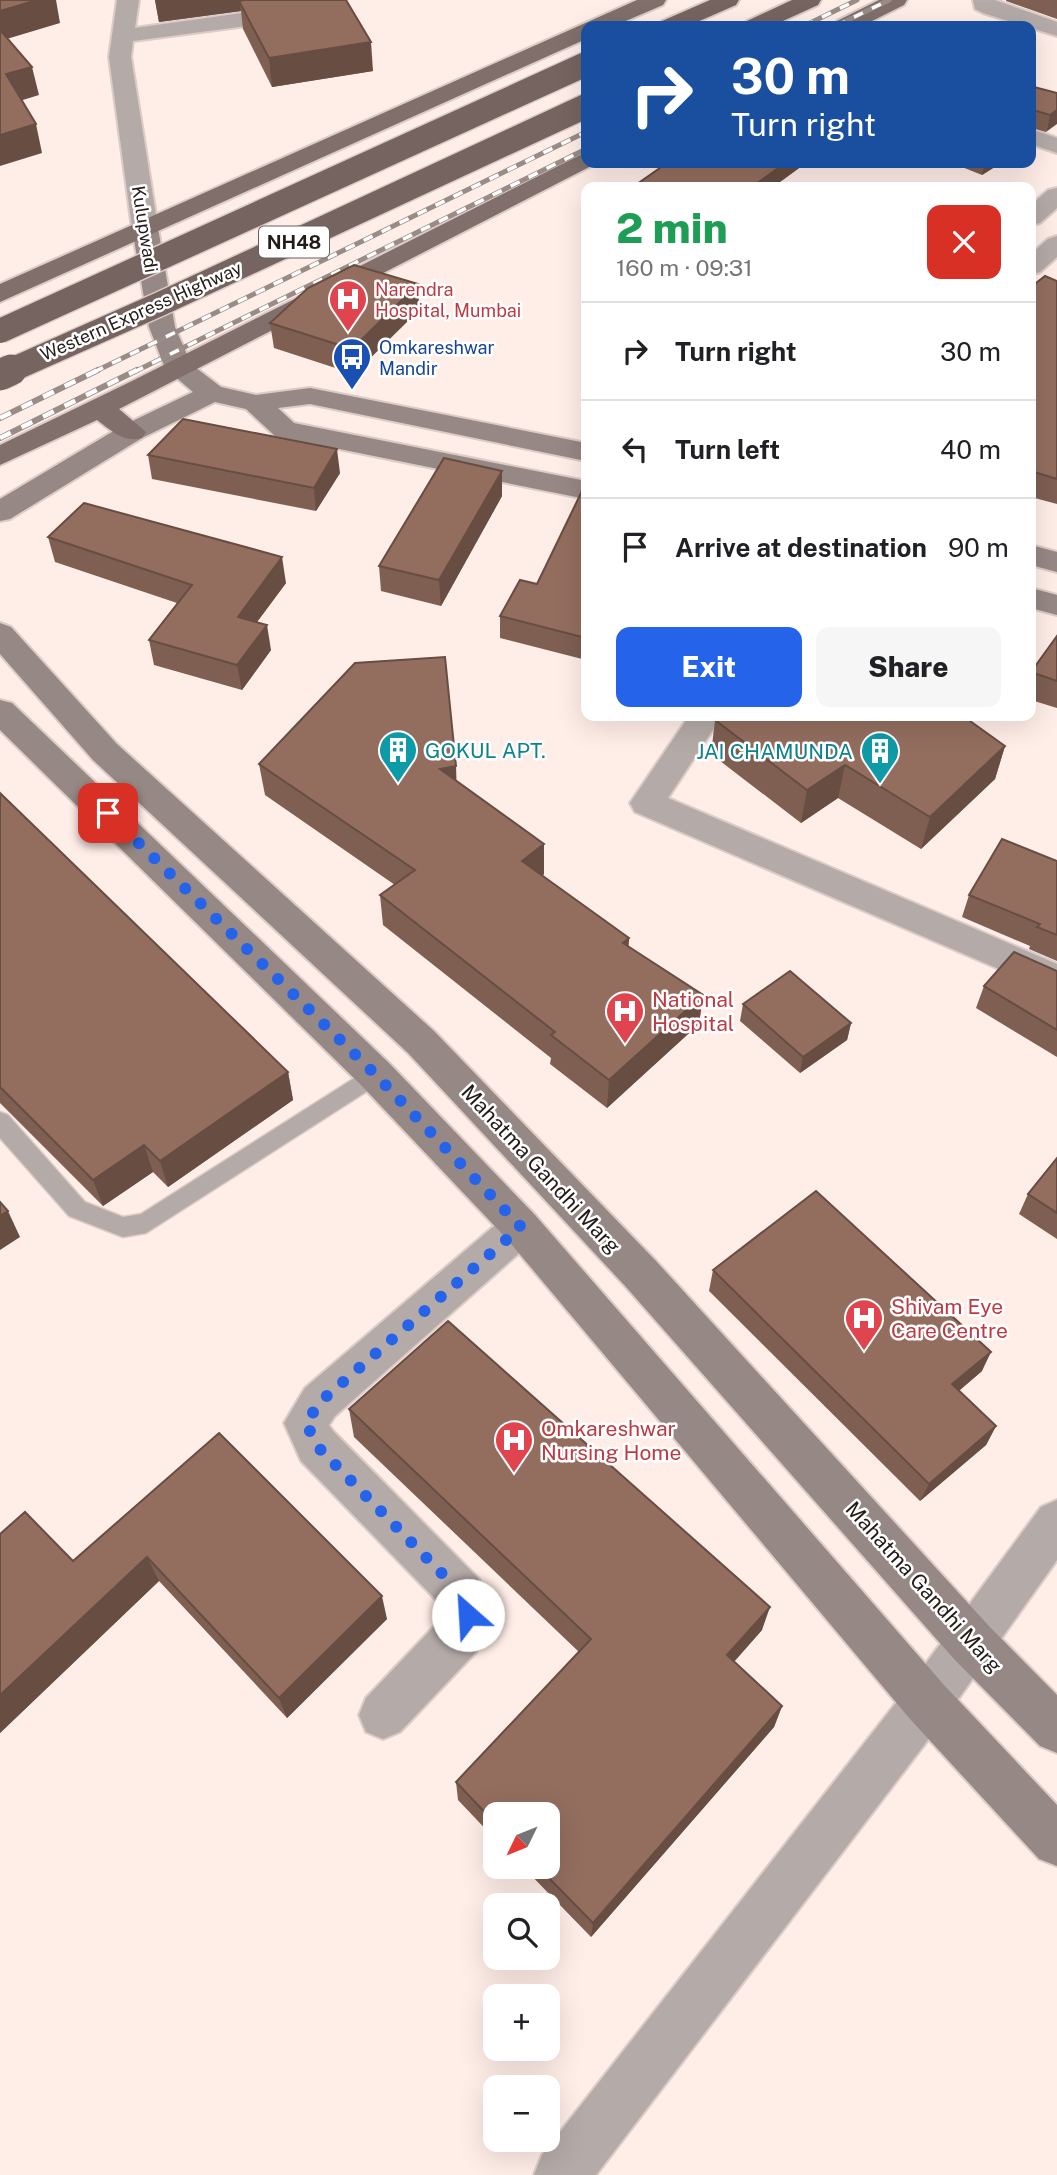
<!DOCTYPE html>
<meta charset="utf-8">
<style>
:root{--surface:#fff;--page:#f6f6f6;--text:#202124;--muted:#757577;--line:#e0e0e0;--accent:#2563eb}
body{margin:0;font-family:"Public Sans",sans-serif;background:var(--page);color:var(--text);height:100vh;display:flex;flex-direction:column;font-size:26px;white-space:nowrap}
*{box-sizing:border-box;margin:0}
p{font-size:23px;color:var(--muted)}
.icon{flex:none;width:38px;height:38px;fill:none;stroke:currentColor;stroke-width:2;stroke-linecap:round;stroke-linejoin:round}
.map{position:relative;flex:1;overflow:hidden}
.panel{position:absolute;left:581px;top:182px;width:455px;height:539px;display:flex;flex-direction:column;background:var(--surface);border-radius:14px;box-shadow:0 7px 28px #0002}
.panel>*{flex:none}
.guide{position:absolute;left:581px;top:21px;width:455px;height:147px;border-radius:14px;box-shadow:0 7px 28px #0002;background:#1a4fa0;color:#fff;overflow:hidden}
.needle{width:46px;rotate:227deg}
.controls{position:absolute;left:483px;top:1802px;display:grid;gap:14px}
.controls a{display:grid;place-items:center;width:77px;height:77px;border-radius:14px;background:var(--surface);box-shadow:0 7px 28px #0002;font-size:35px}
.pin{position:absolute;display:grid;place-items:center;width:60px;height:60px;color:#fff;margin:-30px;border-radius:14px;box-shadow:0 4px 10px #0006}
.me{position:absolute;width:77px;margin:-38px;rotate:334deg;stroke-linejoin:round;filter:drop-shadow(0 0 5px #0008)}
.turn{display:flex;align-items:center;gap:24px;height:147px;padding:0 35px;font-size:32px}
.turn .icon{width:91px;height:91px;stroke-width:2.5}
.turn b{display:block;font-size:49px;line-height:60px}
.round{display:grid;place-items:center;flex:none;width:74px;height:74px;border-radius:14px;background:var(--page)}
.head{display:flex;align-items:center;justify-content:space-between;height:119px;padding:0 35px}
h1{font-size:42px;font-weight:800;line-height:52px;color:#1e9e55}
.action{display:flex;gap:14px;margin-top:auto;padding:14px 35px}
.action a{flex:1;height:80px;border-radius:14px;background:var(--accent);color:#fff;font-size:28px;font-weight:800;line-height:80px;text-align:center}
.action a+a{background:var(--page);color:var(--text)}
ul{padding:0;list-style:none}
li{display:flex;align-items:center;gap:21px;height:98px;padding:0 35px;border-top:2px solid var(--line)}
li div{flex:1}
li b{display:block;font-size:26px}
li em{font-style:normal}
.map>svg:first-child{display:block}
</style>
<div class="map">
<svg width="1057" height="2175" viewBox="0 0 1057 2175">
<rect width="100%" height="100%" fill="#ffede7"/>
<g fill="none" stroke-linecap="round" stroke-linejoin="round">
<defs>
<path id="service" d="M375,1065L383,1067L386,1074L383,1081L146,1233L123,1237L69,1216L0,1138V1112L8,1115L85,1202L123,1217L141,1214Z"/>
<g id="minor">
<path d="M117,0H139L135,28L292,6L297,5L300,0H322V5L313,15L292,20L133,41L131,57L158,228L154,233L145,236L136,233L132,228L109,57Z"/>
<path d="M973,0H995L1057,22V36L983,13L975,9Z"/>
<path d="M1031,129L1057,138V153L1031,144Z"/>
<path d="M689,716H722L668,798L1057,964V994L635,812L630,803Z"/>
<path d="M521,1209L535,1215L541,1227L535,1239L335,1416L329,1425L333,1431L479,1579L492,1615L476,1652L400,1732L383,1739L366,1732L359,1715L366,1698L442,1618L444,1608L301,1461L284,1423L305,1388L507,1215Z"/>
<path d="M1057,1500V1560L944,1719L596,2175H534L542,2155L910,1685L1041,1507Z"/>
</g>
<g id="tertiary">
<path d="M1057,188V208L1040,223L1031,225V205L1048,190Z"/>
<path d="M1057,236V257L1040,272L1031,275V254L1048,239Z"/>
</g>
<g id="secondary">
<path d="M145,220L154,223L158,228L175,327L191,364L221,387L256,395L310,388L586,443V461L310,404L278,408L294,423L586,481V499L275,436L246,409L215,402L142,438L10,519L0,521V499L122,426L193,392L165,368L149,327L132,228L136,223Z"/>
<path d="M1031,545L1057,552V572L1031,565Z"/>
<path d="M1031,588L1057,595V615L1031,608Z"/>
<path d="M0,623L11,627L117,744L434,1031L656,1261L988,1625L1057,1695V1753L1040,1746L954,1659L626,1287L408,1053L93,760L0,654Z"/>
<path d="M0,700L12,703L389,1063L535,1215L944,1685L1057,1805V1866L1039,1859L910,1719L507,1239L361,1085L0,730Z"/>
</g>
<g id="primary">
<path d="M637,0H666L663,5L614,26H586V39L0,302V284Z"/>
<path d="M879,0H907L904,5L862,26H834L837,21Z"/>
<path d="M586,152V163L595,164L119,409L146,432L142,438C123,443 112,431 97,420L0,465V445L132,381Z"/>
</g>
<g id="trunk">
<path d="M710,0H739L736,5L688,26H659L662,21Z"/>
<path d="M792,0H821L818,5L772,26H744L747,21Z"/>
</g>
</defs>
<use href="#service" stroke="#dccbc6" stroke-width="3"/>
<use href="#minor" stroke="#dccbc6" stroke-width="4"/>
<use href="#tertiary" stroke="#dccbc6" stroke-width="4"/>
<use href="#secondary" stroke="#dccbc6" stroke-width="4"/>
<use href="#primary" stroke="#dccbc6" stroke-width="4"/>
<use href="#trunk" stroke="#dccbc6" stroke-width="4"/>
<use href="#service" fill="#b4aaa7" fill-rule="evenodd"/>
<use href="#minor" fill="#b4aaa7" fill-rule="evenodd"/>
<use href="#tertiary" fill="#b4aaa7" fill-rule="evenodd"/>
<use href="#secondary" fill="#968884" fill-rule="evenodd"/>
<use href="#primary" fill="#806f6a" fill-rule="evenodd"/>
<use href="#trunk" fill="#766460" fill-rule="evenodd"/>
<defs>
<g id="rail-far1">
<path d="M804,26L857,0"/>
<path d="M836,26L889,0"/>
<path d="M94,372L586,132"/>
<path d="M134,372L586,149"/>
</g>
<g id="rail">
<path d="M0,418L98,370"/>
<path d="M0,438L137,370"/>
</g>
</defs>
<use href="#rail-far1" stroke="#998c87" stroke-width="5"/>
<use href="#rail" stroke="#998c87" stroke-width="6"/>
<use href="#rail-far1" stroke="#fff" stroke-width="3.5" stroke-dasharray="10" stroke-linecap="butt"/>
<use href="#rail" stroke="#fff" stroke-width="4.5" stroke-dasharray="12" stroke-linecap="butt"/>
<defs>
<g id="trunk-bridge-far1">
<path d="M0,331L586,64"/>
<path d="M7,372L160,304L586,106"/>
</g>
<path id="trunk-bridge" d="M0,375L11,370"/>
</defs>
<use href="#trunk-bridge-far1" stroke="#dccbc6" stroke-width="27" stroke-linecap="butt"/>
<use href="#trunk-bridge" stroke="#dccbc6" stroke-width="33" stroke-linecap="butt"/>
<use href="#trunk-bridge-far1" stroke="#766460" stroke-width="24"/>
<use href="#trunk-bridge" stroke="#766460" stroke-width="31"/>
</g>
<g fill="#7e5f52">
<path d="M155,0H346L373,71L272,87L243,29L241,11L159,22Z"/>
<path d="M1006,0H1057V19L1006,1Z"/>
<path d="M1031,77L1034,87L1057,93L1046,132L1032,128L1031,134Z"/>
<path d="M806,163L773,187H640V182Z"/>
<path d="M813,163H833L823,168Z"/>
<path d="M952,163H1001L982,175Z"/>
<path d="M1057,281V504L1031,497V287Z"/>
<path d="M418,284L419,310L354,374L274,348L270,323Z"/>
<path d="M148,455L340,473L316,511L152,479Z"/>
<path d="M586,491V660L500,638V616L537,584Z"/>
<path d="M502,496L441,606L381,591L379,566Z"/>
<path d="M48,537L286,583L257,622L271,650L242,690L154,665L149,640L177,603L55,562Z"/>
<path d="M1057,636V708L1031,700V672Z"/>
<path d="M715,720L1005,746L995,779L921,849L838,798L801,823L711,754Z"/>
<path d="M259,764L457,781L544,874L542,876L629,938L628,947L703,995L699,1024L607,1108L550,1064L551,1058L383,925L380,895L395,885L265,795Z"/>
<path d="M0,793L288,1072L293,1100L168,1187L153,1172L103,1206L0,1103Z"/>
<path d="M1057,861V961L1029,949L1030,946L962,917L969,895Z"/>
<path d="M1057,971V1057L976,1008L984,986Z"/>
<path d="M743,1004L851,1023L847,1040L800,1073L740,1021Z"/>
<path d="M1057,1158V1239L1019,1214L1028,1194Z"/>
<path d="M713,1270L982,1371L959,1391L996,1426L986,1445L920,1501L709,1291Z"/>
<path d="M349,1409L762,1630L734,1662L782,1706L774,1727L591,1937L523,1867H548L495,1815V1839L458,1800L456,1782L579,1652L354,1437Z"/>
<path d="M219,1433L387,1619L287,1718L159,1581L0,1733V1534L73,1561Z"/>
</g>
<g fill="#674d42">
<path d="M37,0H56L60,23L0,41V11Z"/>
<path d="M155,0H296L239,1L241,11L159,22Z"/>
<path d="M371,42L373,71L272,87L269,58Z"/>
<path d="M32,67L39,95L13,103L6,74Z"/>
<path d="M1057,110V124L1046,132L1050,115Z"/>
<path d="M36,124L42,153L0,166V135Z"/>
<path d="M785,163H806L773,187H752Z"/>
<path d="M824,163H833L823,168Z"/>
<path d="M985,163H1001L982,175Z"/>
<path d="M418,284L419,310L354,374L352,349Z"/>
<path d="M337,449L340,473L316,511L314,488Z"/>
<path d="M502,471V496L441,606L439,580Z"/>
<path d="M282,557L286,583L242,642L238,617Z"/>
<path d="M267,625L271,650L242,690L237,665Z"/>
<path d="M1005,746L995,779L921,849L930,817Z"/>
<path d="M845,765L838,798L801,823L807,790Z"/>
<path d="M456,766L457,797L440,769Z"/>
<path d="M544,844V874L522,891V861Z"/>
<path d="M629,938L627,968L623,943Z"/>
<path d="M703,995L699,1024L607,1108L609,1080Z"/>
<path d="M851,1023L847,1040L800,1073L803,1057Z"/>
<path d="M288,1072L293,1100L168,1187L160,1161Z"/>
<path d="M144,1145L153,1172L103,1206L93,1180Z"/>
<path d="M8,1211L20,1237L0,1250V1216Z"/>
<path d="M991,1352L982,1371L944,1403L952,1384Z"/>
<path d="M996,1426L986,1445L920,1501L929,1484Z"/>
<path d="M147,1557L159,1581L0,1733V1695Z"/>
<path d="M382,1596L387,1619L287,1718L279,1698Z"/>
<path d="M770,1607L762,1630L720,1677L727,1655Z"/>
<path d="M782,1706L774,1727L591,1937L593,1923Z"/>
</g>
<g fill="#936e5f" stroke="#674d42" stroke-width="2">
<path d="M0,0H37L0,11Z"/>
<path d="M244,0H346L371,42L269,58L239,1Z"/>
<path d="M0,30L32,67L6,74L36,124L0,135Z"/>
<path d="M1031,77L1032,78L1034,87L1057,93V110L1050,115L1033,110L1032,127L1031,128Z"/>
<path d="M667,163H785L752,187H654L640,182Z"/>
<path d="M354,265L418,284L352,349L270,323L308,288Z"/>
<path d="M1045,276L1057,281V479L1031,471V287Z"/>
<path d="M183,419L337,449L314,488L148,455Z"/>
<path d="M444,458L502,471L439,580L379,566Z"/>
<path d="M582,491H586V638L500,616L520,580L537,584Z"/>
<path d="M84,503L282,557L238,617L267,625L237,665L149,640L192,585L48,537Z"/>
<path d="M1057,636V681L1031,672Z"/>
<path d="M445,657L456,766L440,769L544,844L522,861L629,938L623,943L703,995L609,1080L551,1035L555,1032L380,895L415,870L259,764L355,663Z"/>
<path d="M724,716H963L1005,746L930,817L845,765L807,790L715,720Z"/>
<path d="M0,793L288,1072L160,1161L144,1145L93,1180L0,1087Z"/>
<path d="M1002,839L1057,861V935L1037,927L1040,924L969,895Z"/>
<path d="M1014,952L1057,971V1030L984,986Z"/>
<path d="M790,971L851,1023L803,1057L743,1004Z"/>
<path d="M1057,1158V1213L1028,1194Z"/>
<path d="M816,1191L991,1352L952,1384L996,1426L929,1484L713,1270Z"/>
<path d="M0,1202L8,1211L0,1216Z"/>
<path d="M448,1321L770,1607L727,1655L782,1706L593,1923L538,1867H548V1815H495V1823L456,1782L591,1639L349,1409Z"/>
<path d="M219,1433L382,1596L279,1698L147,1557L0,1695V1534L25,1512L73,1561Z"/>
</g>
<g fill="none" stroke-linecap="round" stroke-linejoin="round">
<path stroke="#2563eb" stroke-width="12" stroke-dasharray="0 21.6" d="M108,813L375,1074L521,1227L320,1402L306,1423L317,1446L463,1595L468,1615"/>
</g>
<defs>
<symbol id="hospital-pin" viewBox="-11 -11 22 30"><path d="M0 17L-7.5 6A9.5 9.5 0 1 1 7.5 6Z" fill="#e0444e" stroke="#fff"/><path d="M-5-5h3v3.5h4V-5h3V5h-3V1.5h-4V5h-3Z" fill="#fff"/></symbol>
<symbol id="bus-pin" viewBox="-11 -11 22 30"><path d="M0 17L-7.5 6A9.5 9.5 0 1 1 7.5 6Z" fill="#1a4fb4" stroke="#fff"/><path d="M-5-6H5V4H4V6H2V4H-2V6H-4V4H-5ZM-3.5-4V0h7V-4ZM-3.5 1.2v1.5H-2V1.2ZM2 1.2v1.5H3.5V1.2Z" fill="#fff"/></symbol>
<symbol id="building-pin" viewBox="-11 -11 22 30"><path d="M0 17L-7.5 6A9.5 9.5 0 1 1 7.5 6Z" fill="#0f9aa8" stroke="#fff"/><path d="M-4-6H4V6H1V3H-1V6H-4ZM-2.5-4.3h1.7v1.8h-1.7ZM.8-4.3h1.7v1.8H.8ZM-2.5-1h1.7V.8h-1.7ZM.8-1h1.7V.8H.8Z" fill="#fff"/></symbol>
</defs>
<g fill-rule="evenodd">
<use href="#hospital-pin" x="326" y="277" width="44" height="60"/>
<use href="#bus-pin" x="330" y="335" width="44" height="60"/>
<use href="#building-pin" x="376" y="728" width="44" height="60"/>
<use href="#building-pin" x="858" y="729" width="44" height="60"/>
<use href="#hospital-pin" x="603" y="989" width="44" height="60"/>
<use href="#hospital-pin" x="842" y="1296" width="44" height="60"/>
<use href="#hospital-pin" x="492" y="1418" width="44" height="60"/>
</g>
<g text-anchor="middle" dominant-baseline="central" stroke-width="5" stroke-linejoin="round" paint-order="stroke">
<g font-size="18" fill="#231b18" stroke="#fff">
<text transform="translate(145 229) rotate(81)">Kulupwadi</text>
<text transform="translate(141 311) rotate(-24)">Western Express Highway</text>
</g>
<g font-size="18" fill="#be3a42" stroke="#fff" text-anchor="start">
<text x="375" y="289">Narendra<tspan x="375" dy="21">Hospital, Mumbai</tspan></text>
</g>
<g font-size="18" fill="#164399" stroke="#fff" text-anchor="start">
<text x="379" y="347">Omkareshwar<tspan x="379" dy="21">Mandir</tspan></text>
</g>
<rect fill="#fff" stroke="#655f5d" stroke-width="2" x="259" y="226.5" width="70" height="31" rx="5"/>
<g font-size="19" font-weight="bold" fill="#231b18">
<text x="294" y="242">NH48</text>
</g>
<g font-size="21" fill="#0d838f" stroke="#fff" text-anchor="start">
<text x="425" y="750">GOKUL APT.</text>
<text x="853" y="751" text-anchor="end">JAI CHAMUNDA</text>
</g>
<g font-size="21" fill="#be3a42" stroke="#fff" text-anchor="start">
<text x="652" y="999">National<tspan x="652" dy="24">Hospital</tspan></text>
<text x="891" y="1306">Shivam Eye<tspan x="891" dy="24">Care Centre</tspan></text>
<text x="541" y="1428">Omkareshwar<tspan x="541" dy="24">Nursing Home</tspan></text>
</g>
<g font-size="21" fill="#231b18" stroke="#fff">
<text transform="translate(541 1169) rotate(47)">Mahatma Gandhi Marg</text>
<text transform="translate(924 1587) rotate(48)">Mahatma Gandhi Marg</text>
</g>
</g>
</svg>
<div class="controls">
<a><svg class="needle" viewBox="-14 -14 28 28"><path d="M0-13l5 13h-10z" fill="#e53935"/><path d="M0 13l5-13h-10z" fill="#757577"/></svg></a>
<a><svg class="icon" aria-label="search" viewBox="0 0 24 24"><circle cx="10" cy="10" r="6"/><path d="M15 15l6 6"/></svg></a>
<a>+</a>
<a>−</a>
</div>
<div class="pin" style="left:108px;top:813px;background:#d93025"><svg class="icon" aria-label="arrive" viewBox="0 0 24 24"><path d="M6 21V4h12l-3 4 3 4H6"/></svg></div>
<svg class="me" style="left:468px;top:1615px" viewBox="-20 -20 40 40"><circle r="19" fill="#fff"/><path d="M0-13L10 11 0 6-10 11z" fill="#2563eb"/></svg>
<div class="guide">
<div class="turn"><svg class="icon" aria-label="right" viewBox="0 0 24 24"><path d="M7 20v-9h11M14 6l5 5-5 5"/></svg><div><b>30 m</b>Turn right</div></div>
</div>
<section class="panel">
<div class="head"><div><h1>2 min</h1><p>160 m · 09:31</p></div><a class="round" style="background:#d93025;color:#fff"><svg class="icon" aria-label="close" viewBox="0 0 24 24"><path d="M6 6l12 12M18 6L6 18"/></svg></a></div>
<ul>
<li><svg class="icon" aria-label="right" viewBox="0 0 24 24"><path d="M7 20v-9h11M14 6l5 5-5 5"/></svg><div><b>Turn right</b></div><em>30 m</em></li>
<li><svg class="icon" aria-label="left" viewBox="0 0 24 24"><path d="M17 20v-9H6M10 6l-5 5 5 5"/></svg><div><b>Turn left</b></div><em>40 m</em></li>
<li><svg class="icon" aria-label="arrive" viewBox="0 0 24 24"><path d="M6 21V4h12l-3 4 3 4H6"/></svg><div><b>Arrive at destination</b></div><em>90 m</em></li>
</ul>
<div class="action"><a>Exit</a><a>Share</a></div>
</section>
</div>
